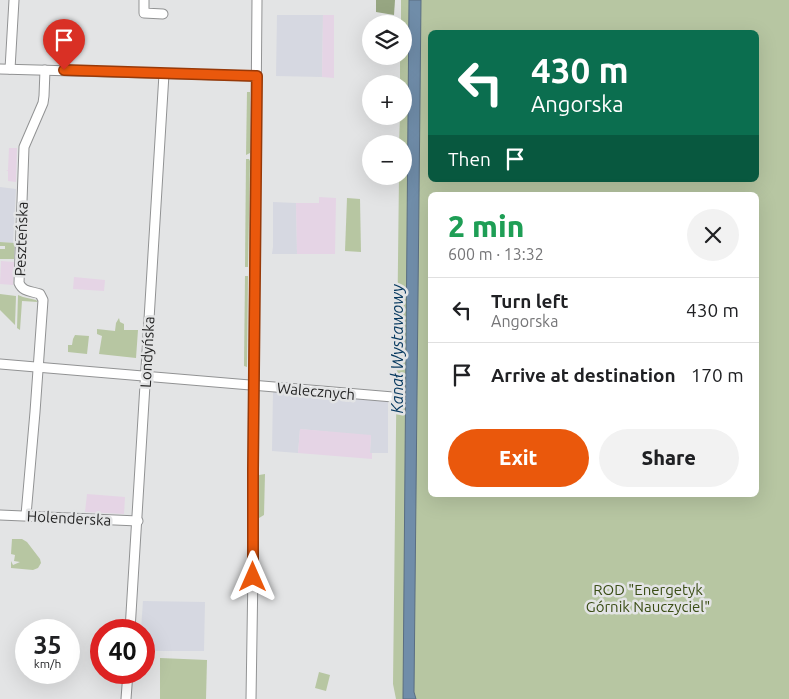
<!DOCTYPE html>
<meta charset="utf-8">
<style>
:root{--surface:#fff;--page:#f2f2f2;--text:#202124;--muted:#757577;--line:#e0e0e0;--accent:#ea580c}
body{margin:0;font-family:Ubuntu,sans-serif;background:var(--page);color:var(--text);height:100vh;display:flex;flex-direction:column;font-size:19px;white-space:nowrap}
*{box-sizing:border-box;margin:0}
p{font-size:16px;color:var(--muted)}
.icon{flex:none;width:28px;height:28px;fill:none;stroke:currentColor;stroke-width:2;stroke-linecap:round;stroke-linejoin:round}
.map{position:relative;flex:1;overflow:hidden}
.side{position:absolute;left:428px;top:192px;width:331px;height:305px;display:flex;flex-direction:column;background:var(--surface);border-radius:8px;box-shadow:0 5px 20px #0002}
.side>*{flex:none}
.hud{position:absolute;left:428px;top:30px;width:331px;height:152px;border-radius:8px;box-shadow:0 5px 20px #0002;background:#0b6e4f;color:#fff;overflow:hidden}
.buttons{position:absolute;left:362px;top:15px;display:grid;gap:10px}
.buttons a{display:grid;place-items:center;width:50px;height:50px;border-radius:50%;background:var(--surface);box-shadow:0 5px 20px #0002;font-size:25px}
.speed{position:absolute;left:15px;top:619px;display:flex;gap:10px;font-size:25px;font-weight:700;text-align:center}
.speed>*{display:grid;place-content:center;width:65px;height:65px;border-radius:50%;background:var(--surface);box-shadow:0 5px 20px #0002;line-height:1}
.speed small{font-size:12px;font-weight:400}
.speed .limit{border:8px solid #d22;background:#fff;color:#111}
.pin{position:absolute;display:grid;place-items:center;width:42px;height:42px;color:#fff;margin:-51px -21px;border-radius:50% 50% 50% 0;rotate:-45deg;box-shadow:0 0 5px #0007}
.pin .icon{rotate:45deg}
.me{position:absolute;width:55px;margin:-28px;rotate:0deg;stroke-linejoin:round;filter:drop-shadow(0 0 4px #0008)}
.turn{display:flex;align-items:center;gap:18px;height:105px;padding:0 20px;font-size:22px}
.turn .icon{width:65px;height:65px;stroke-width:2.5}
.turn b{display:block;font-size:35px;line-height:42px}
.then{display:flex;align-items:center;height:48px;padding:0 20px;background:#0003;gap:10px;font-size:19px}
.round{display:grid;place-items:center;flex:none;width:52px;height:52px;border-radius:26px;background:var(--page)}
.head{display:flex;align-items:center;justify-content:space-between;height:85px;padding:0 20px}
h1{font-size:30px;font-weight:800;line-height:38px;color:#1e9e55}
.primary-button{display:flex;gap:10px;margin-top:auto;padding:10px 20px}
.primary-button a{flex:1;height:58px;border-radius:30px;background:var(--accent);color:#fff;font-size:20px;font-weight:800;line-height:58px;text-align:center}
.primary-button a+a{background:var(--page);color:var(--text)}
ul{padding:0;list-style:none}
li{display:flex;align-items:center;gap:15px;height:65px;padding:0 20px;border-top:1px solid var(--line)}
li div{flex:1}
li b{display:block;font-size:19px}
li em{font-style:normal}
.map>svg:first-child{display:block}
</style>
<div class="map">
<svg width="789" height="699" viewBox="0 0 789 699">
<rect width="100%" height="100%" fill="#e3e4e5"/>
<g fill="#d6d8e1">
<path d="M277,15H323L322,77L276,76Z"/>
<path d="M0,187L16,189L13,243L0,242Z"/>
<path d="M273,202L296,203L297,254H272L273,247Z"/>
<path d="M273,391L388,401V453H370L371,436L300,429L298,453L272,451Z"/>
<path d="M143,601L205,602L204,651H144V630H141Z"/>
</g>
<g fill="#e5d4e5">
<path d="M323,15H334V78L322,77Z"/>
<path d="M7,148H17L16,182L8,181V171H6L8,170L9,148Z"/>
<path d="M319,197L336,198L335,254H297L296,203H319Z"/>
<path d="M1,261L14,262L13,285L0,284Z"/>
<path d="M74,277L105,280L104,291L73,289Z"/>
<path d="M300,429L371,435L370,453H372V459L298,453Z"/>
<path d="M87,494L125,497L124,514L85,512Z"/>
</g>
<g fill="#b7c6a2" fill-rule="evenodd">
<path d="M401,0H789V699H396L393,684L399,176H404V144H399L400,116H404V84H400V56H404V24H401ZM430,32H756V180H430ZM430,195H756V495H430Z"/>
<path d="M247,92H250V153L246,155Z"/>
<path d="M246,159H249L250,161L248,267H245Z"/>
<path d="M347,198L360,199L361,252L345,251Z"/>
<path d="M0,242L15,243L14,259H0V249H5V246H0Z"/>
<path d="M245,276H248L247,367L244,366Z"/>
<path d="M0,294L16,296L15,325L0,310Z"/>
<path d="M18,295L23,297L36,300L38,302L22,301L20,330L17,328Z"/>
<path d="M119,318L120,322L124,324V330H138L136,358L99,354L102,336L97,334V329L115,331L116,323Z"/>
<path d="M75,335L89,336L87,354L68,352V345H72L73,339Z"/>
<path d="M265,474L264,515L259,518V475Z"/>
<path d="M12,539H22L27,542L40,559L41,563L38,568L33,570L11,568V561L13,565L20,562L14,561L15,555L11,554Z"/>
<path d="M160,658L207,660L206,699H160Z"/>
<path d="M319,672L330,675L326,691L315,688Z"/>
</g>
<path fill="#97a682" d="M376,0H395L394,15L376,12Z"/>
<path fill="#708da9" stroke="#5a6e82" d="M409,0H421L414,692L416,699H403V698Z"/>
<g fill="none" stroke-linecap="round" stroke-linejoin="round">
<defs>
<g id="minor">
<path d="M144,0V13L163,14"/>
<path d="M0,69L257,76"/>
<path d="M10,69L14,0"/>
<path d="M0,364L393,397"/>
<path d="M0,515L138,521"/>
<path d="M26,515L35,412L43,300L40,294C31,291 23,292 19,283L24,147L43,103L44,96L45,70"/>
<path d="M130,630L164,74"/>
<path d="M126,699L128,672"/>
<path d="M251,699L253,571V470L257,0"/>
</g>
</defs>
<use href="#minor" stroke="#919293" stroke-width="11"/>
<use href="#minor" stroke="#fff" stroke-width="9"/>
</g>
<g fill="none" stroke-linecap="round" stroke-linejoin="round">
<defs>
<path id="route" d="M64,70L257,76L253,470V577"/>
</defs>
<use href="#route" stroke="#983908" stroke-width="12"/>
<use href="#route" stroke="#ea580c" stroke-width="9"/>
</g>
<g text-anchor="middle" dominant-baseline="central" stroke-width="5" stroke-linejoin="round" paint-order="stroke">
<g font-size="15" fill="#262626" stroke="#e3e4e5">
<text transform="translate(21 239) rotate(-88)">Peszteńska</text>
<text transform="translate(147 352) rotate(-87)">Londyńska</text>
<text transform="translate(316 391) rotate(5)">Walecznych</text>
<text transform="translate(69 518) rotate(3)">Holenderska</text>
</g>
<g font-size="15" fill="#3a4d15" stroke="#e3e4e5">
<text x="648" y="589">ROD "Energetyk<tspan x="648" dy="17">Górnik Nauczyciel"</tspan></text>
</g>
<g font-size="16" font-style="italic" fill="#083a60" stroke="#e3e4e5">
<text transform="translate(397 349) rotate(-90)">Kanał Wystawowy</text>
</g>
</g>
</svg>
<div class="buttons">
<a><svg class="icon" aria-label="layers" viewBox="0 0 24 24"><path d="M12 4l9 5-9 5-9-5zM3 14l9 5 9-5"/></svg></a>
<a>+</a>
<a>−</a>
</div>
<div class="speed"><div>35<small>km/h</small></div><div class="limit">40</div></div>
<div class="pin" style="left:64px;top:70px;background:#d93025"><svg class="icon" aria-label="arrive" viewBox="0 0 24 24"><path d="M6 21V4h12l-3 4 3 4H6"/></svg></div>
<svg class="me" style="left:253px;top:577px" viewBox="-20 -20 40 40"><path d="M0-17L14 15 0 8-14 15z" fill="#ea580c" stroke="#fff" stroke-width="4"/></svg>
<div class="hud">
<div class="turn"><svg class="icon" aria-label="left" viewBox="0 0 24 24"><path d="M17 20v-9H6M10 6l-5 5 5 5"/></svg><div><b>430 m</b>Angorska</div></div>
<div class="then">Then<svg class="icon" aria-label="arrive" viewBox="0 0 24 24"><path d="M6 21V4h12l-3 4 3 4H6"/></svg></div>
</div>
<section class="side">
<div class="head"><div><h1>2 min</h1><p>600 m · 13:32</p></div><a class="round"><svg class="icon" aria-label="close" viewBox="0 0 24 24"><path d="M6 6l12 12M18 6L6 18"/></svg></a></div>
<ul>
<li><svg class="icon" aria-label="left" viewBox="0 0 24 24"><path d="M17 20v-9H6M10 6l-5 5 5 5"/></svg><div><b>Turn left</b><p>Angorska</p></div><em>430 m</em></li>
<li><svg class="icon" aria-label="arrive" viewBox="0 0 24 24"><path d="M6 21V4h12l-3 4 3 4H6"/></svg><div><b>Arrive at destination</b></div><em>170 m</em></li>
</ul>
<div class="primary-button"><a>Exit</a><a>Share</a></div>
</section>
</div>
